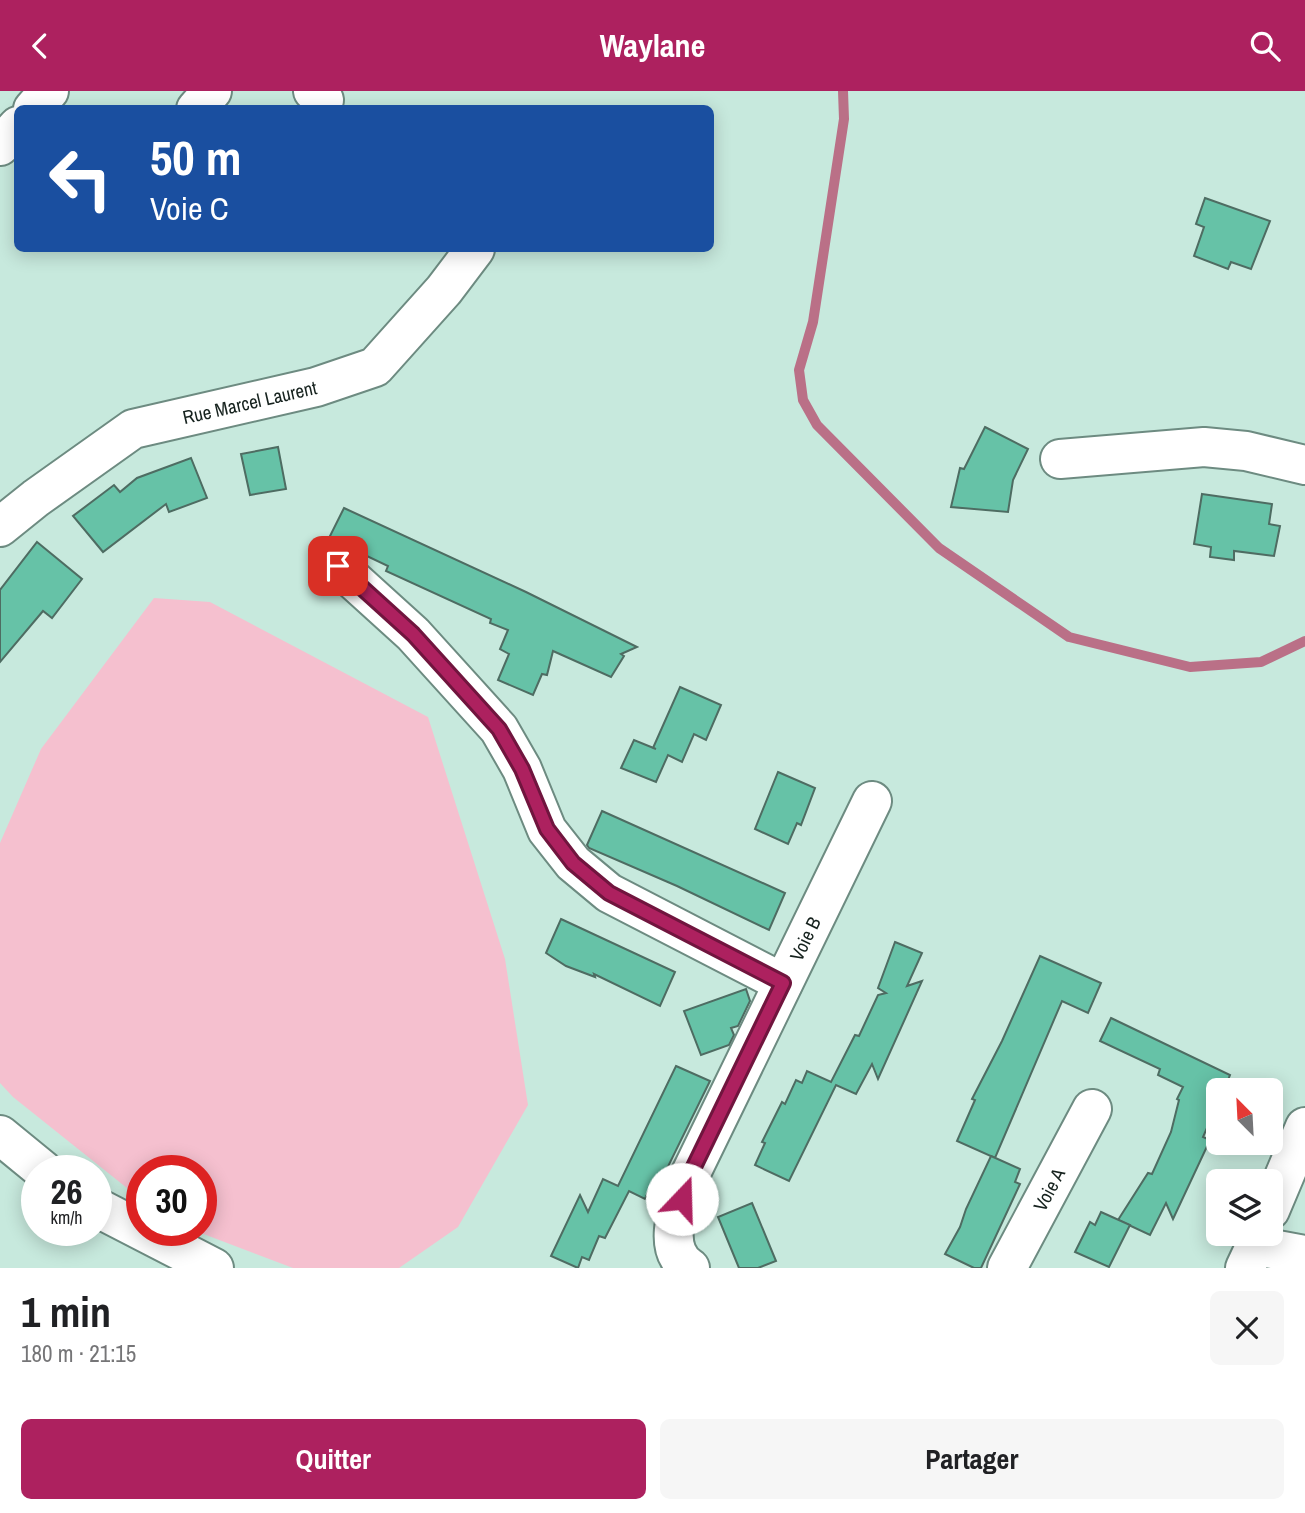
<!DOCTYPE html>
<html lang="fr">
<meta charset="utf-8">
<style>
:root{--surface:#fff;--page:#f6f6f6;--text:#202124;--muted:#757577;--accent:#ad215f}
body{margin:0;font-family:"Archivo Narrow",sans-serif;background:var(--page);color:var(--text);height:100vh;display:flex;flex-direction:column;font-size:26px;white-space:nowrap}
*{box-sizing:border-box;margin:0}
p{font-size:23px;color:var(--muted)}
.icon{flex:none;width:38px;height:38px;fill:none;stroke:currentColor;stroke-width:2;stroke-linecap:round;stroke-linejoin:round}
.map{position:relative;height:1177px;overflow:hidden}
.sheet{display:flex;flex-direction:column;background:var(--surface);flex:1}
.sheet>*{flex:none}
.top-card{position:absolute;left:14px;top:14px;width:700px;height:147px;border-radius:10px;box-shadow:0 4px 18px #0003;background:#1a4fa0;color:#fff;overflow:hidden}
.needle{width:46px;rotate:336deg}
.buttons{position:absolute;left:1206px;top:987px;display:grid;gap:14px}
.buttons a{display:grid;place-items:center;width:77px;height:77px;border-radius:10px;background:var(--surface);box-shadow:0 4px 18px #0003;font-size:35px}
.speed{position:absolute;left:21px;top:1064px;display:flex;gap:14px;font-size:35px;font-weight:700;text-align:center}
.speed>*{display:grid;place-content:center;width:91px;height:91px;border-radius:50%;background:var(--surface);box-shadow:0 4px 18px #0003;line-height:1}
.speed small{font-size:18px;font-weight:400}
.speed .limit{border:10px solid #d22;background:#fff;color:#111}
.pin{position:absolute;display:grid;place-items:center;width:60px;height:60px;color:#fff;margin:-30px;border-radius:14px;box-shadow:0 4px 10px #0006}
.me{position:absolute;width:77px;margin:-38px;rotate:21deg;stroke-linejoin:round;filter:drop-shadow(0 0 5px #0008)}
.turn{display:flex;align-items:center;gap:24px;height:147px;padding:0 21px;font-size:32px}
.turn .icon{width:91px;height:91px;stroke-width:2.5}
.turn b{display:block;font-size:49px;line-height:60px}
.round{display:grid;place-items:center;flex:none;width:74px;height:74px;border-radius:10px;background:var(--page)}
.summary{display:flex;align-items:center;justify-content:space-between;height:119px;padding:0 21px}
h1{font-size:42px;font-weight:700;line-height:52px}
.cta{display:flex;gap:14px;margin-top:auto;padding:14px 21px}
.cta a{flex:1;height:80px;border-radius:10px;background:var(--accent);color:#fff;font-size:28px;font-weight:700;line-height:80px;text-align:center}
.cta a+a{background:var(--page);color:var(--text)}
header{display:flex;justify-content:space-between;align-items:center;height:91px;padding:0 21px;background:var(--accent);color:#fff;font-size:32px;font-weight:700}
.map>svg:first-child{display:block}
</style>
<header><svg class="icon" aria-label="back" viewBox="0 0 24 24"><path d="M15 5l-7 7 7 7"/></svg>Waylane<svg class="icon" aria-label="search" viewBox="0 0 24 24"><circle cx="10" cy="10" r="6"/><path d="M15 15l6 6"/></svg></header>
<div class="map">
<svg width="1305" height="1177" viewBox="0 0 1305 1177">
<rect width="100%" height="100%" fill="#c7e9dd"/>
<path fill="#f5c0cf" d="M154,507L210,511L428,626L505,868L528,1014L458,1136L399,1177H293L193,1139H201V1080H142V1109L13,1006L0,992V752L41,658Z"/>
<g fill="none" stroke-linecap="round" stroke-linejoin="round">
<path stroke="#ba7087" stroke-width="10" d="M843,0L844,28L813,231L799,279L803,309L817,334L939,457L1069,546L1190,576L1261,571L1305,550"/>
</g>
<g fill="#66c2a7" stroke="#4e6c62" stroke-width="2">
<path d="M1205,107L1270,130L1251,178L1231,171L1228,178L1194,165L1204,136L1196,133Z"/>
<path d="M985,336L1028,358L1013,389L1008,421L951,416L960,377L964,378Z"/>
<path d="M278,356L286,398L250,404L241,363Z"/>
<path d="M191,367L207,407L169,421L166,413L103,461L73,425L114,394L120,401L137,387Z"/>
<path d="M1202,403L1272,413L1269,433L1280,435L1274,465L1234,460V469L1210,466L1211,456L1194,453Z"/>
<path d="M344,417L526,501L637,556L621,563L624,565L611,586L553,560L547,584L542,583L533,604L498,589L509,563L500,558L508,539L490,532L491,528L386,480L388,475L329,447Z"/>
<path d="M37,451L82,488L52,527L43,520L0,571V499Z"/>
<path d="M680,596L721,614L706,649L694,643L682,671L668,664L656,691L621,677L634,649L656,658L653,657Z"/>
<path d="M778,681L815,697L801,734L797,732L788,753L755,738Z"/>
<path d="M602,720L785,802L769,839L677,795L589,757L587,754Z"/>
<path d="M561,828L675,881L660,915L594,883L595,886L566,875L546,862Z"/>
<path d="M895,851L922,862L907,895L922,890L878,988L872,973L856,1003L836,994L789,1090L755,1074L765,1052L762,1051L782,1011L785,1013L796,989L802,992L807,980L831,991L855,944L859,945L878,904L886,902L878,897Z"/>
<path d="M1040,865L1101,892L1088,922L1062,910L995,1067L957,1050L975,1009L972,1008L1002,950Z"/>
<path d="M746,898L750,910L738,935L731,937L734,944L729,954L701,964L684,920Z"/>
<path d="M1111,927L1230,984L1224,999H1218V1012L1203,1046L1210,1049L1173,1128L1166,1112L1150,1144L1118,1129L1148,1082L1152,1083L1171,1041L1179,1009L1177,1008L1183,996L1158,984L1160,978L1100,950Z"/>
<path d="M676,975L710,990L656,1100L650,1097L645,1108L629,1100L605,1147L599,1145L589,1169L582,1166L578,1177L551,1165L580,1104L588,1121L603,1088L618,1095Z"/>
<path d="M991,1065L1020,1078L1015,1091L1020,1093L981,1177H974L945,1163L960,1136L966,1118Z"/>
<path d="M752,1112L776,1170L758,1177H739L718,1126Z"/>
<path d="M1101,1121L1130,1134L1109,1176L1075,1161L1090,1131L1095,1134Z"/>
</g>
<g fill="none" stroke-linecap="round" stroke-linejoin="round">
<defs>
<g id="minor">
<path d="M313,0L324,9"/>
<path d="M33,18L49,0"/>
<path d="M196,18L212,0"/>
<path d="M0,55L18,35"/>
<path d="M1060,368L1204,356L1246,360L1305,374"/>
<path id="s1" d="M0,436L36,407L133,338L316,296L375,276L444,199L475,158"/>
<path d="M338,475L413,543L499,638L522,678L547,739L573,772L609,802L783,892"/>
<path d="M0,1044L44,1080"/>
<path d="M96,1116L214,1177"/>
<path d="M1256,1155L1305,1164"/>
<path id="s2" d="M690,1177C659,1158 680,1112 689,1086L872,710"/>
<path id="s3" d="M1007,1177L1092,1018"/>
</g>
<g id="major">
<path d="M1270,1119L1305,1036"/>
<path d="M1245,1177L1261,1143"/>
</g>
</defs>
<use href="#minor" stroke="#6d8b81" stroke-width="42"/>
<use href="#major" stroke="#6d8b81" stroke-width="42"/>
<use href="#minor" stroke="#fff" stroke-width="38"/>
<use href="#major" stroke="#fff" stroke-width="38"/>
</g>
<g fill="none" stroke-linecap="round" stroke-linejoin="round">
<defs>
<path id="route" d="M338,475L413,543L499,638L522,678L547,738L573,772L609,802L783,892L689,1086L682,1108"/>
</defs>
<use href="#route" stroke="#70153e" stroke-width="18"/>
<use href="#route" stroke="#ad215f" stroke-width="12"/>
</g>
<g text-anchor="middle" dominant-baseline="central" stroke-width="7" stroke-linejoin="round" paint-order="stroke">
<g font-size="19" fill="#16221e" stroke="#c7e9dd">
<text stroke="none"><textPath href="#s1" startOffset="285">Rue Marcel Laurent</textPath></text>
<text stroke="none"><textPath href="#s2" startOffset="364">Voie B</textPath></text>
<text stroke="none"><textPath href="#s3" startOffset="89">Voie A</textPath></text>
</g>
</g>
</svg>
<div class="buttons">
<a><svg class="needle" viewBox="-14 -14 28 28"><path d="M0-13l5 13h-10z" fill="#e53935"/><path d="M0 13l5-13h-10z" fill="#757577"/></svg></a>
<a><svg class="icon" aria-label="layers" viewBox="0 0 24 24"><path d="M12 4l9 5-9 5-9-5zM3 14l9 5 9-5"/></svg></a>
</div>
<div class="speed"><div>26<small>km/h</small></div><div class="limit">30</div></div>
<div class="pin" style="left:338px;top:475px;background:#d93025"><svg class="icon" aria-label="arrive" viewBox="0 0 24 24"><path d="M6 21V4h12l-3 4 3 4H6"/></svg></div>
<svg class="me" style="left:682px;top:1108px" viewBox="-20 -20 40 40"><circle r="19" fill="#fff"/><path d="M0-13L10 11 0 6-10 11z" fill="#ad215f"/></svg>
<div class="top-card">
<div class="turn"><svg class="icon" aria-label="left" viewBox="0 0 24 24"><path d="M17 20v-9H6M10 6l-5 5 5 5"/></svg><div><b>50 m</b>Voie C</div></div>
</div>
</div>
<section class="sheet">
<div class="summary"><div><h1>1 min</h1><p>180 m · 21:15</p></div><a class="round"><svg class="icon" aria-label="close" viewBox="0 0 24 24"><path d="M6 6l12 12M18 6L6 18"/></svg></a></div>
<div class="cta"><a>Quitter</a><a>Partager</a></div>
</section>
